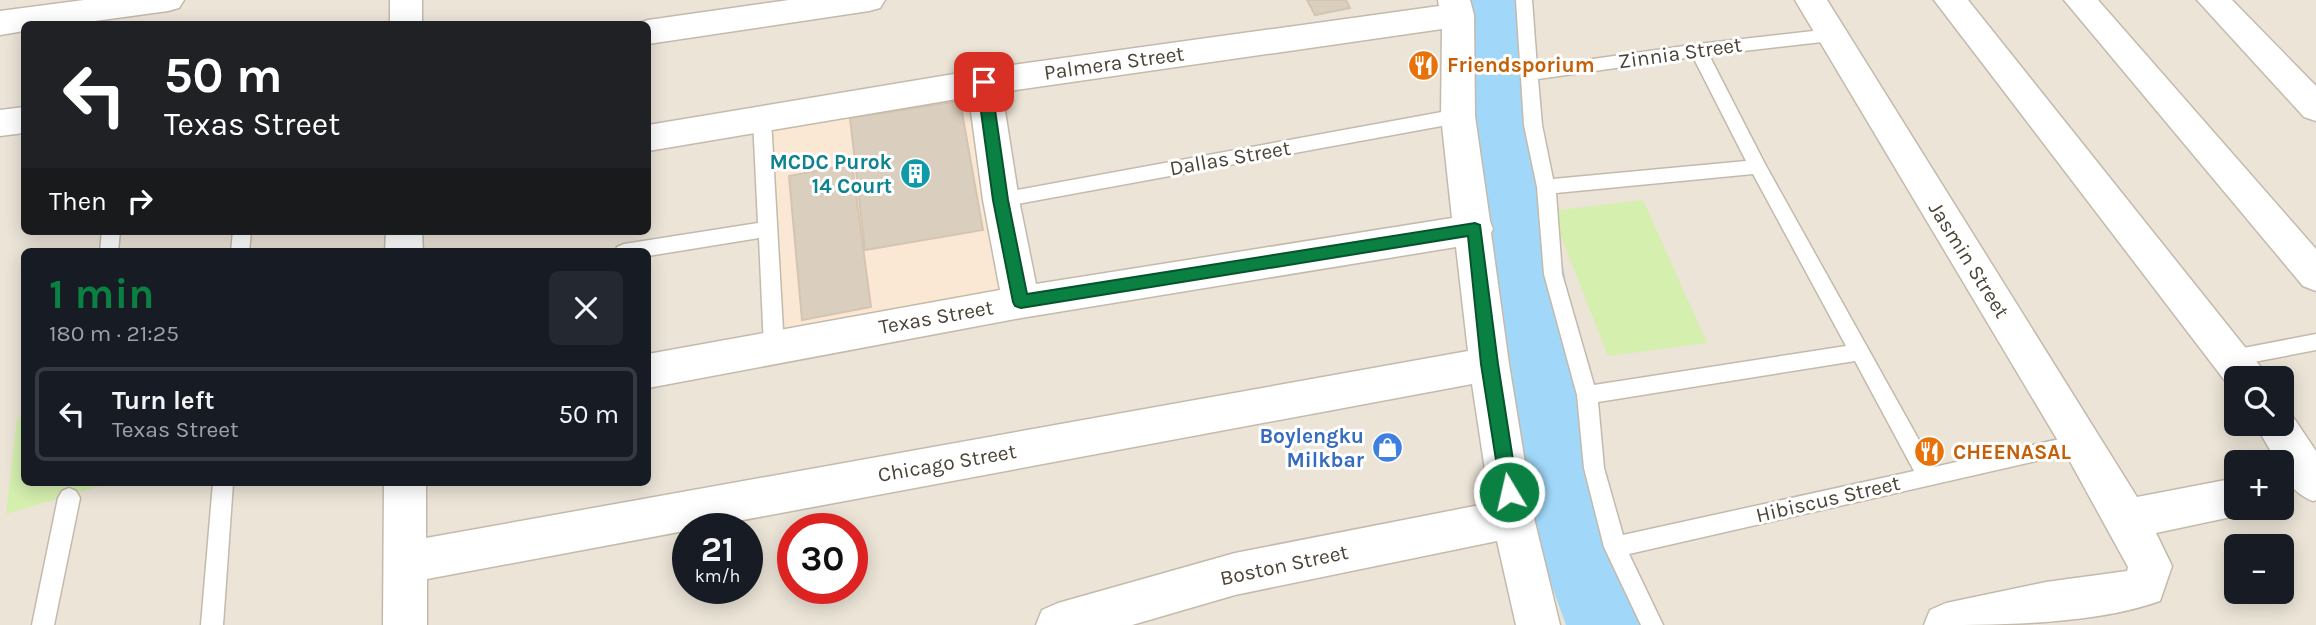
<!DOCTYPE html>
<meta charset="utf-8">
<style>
:root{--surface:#171b24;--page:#242831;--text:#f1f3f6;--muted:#9ea1a6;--line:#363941;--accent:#0b8043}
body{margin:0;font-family:Karla,sans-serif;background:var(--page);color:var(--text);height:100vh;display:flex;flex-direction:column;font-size:26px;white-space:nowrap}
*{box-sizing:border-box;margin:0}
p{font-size:23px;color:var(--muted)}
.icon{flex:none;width:38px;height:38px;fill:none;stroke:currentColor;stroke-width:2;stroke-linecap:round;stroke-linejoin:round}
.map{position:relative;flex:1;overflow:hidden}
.drawer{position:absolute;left:21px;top:248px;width:630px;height:238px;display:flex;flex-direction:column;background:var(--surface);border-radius:10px;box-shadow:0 4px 18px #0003}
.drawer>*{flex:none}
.hud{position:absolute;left:21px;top:21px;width:630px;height:214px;border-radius:10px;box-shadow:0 4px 18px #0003;background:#202124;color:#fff;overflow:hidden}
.fabs{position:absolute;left:2224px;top:366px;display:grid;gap:14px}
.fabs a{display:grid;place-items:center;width:70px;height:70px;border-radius:10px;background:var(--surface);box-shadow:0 4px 18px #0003;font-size:35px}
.speed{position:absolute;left:672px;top:513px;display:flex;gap:14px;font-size:35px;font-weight:700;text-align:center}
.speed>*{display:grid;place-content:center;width:91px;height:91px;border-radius:50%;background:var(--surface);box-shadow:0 4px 18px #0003;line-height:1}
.speed small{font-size:18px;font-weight:400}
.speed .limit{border:10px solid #d22;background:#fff;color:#111}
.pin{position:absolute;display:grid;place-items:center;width:60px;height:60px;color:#fff;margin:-30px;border-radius:14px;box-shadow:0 4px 10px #0006}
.me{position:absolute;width:77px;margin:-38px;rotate:351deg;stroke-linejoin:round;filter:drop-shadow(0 0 5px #0008)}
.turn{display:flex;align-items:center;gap:24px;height:147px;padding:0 28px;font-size:32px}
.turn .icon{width:91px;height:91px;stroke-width:2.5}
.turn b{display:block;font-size:49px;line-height:60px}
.then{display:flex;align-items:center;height:66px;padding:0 28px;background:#0003;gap:14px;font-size:26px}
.round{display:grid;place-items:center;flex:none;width:74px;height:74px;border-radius:10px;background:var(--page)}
.summary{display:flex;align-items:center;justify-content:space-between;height:119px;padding:0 28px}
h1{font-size:42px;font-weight:700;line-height:52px;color:var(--accent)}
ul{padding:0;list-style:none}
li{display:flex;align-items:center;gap:21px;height:94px;margin:0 14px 10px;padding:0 14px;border:4px solid var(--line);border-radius:10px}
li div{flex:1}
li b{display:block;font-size:26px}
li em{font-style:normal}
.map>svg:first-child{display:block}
</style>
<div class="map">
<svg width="2316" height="625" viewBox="0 0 2316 625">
<rect width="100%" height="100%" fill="#f6f2ea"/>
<path fill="#ebe4d7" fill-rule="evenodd" d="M0,0H2316V625H0ZM24,24H648V231H24ZM24,252H648V483H24ZM2236,378H2282V424H2236ZM2236,462H2282V508H2236ZM688,528H747V588H688ZM793,528H852V588H793ZM2236,546H2282V592H2236Z"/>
<path fill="#fae8d4" d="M972,98L1006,294L780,334L769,129Z"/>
<g fill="#d5efaf">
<path d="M1643,200L1707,343L1608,356L1551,211Z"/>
<path d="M24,416V483H112L6,514L17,418Z"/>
</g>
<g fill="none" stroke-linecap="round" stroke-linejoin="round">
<path fill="#a1d8f9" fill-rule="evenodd" d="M1463,0H1525L1528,9L1531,89L1608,515L1652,625H1566L1526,515L1465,89L1466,9Z"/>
</g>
<g fill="#dacebe" stroke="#d5c5b0" stroke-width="2">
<path d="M1307,0H1346L1350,8L1315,15Z"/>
<path d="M960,101L983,230L865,250L850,118Z"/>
<path d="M852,164L871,307L802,320L789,176Z"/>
</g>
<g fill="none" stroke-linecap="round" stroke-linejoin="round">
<defs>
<g id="lane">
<path d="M1516,0H1532L1537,67L1698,44L1831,29L1837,31L1839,35L1831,41L1709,55L1765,164L1934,467L2082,434L2089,437L2092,443L2089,449L1629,554L1663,625H1641L1604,547L1584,468L1577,395L1544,274L1537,187L1524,125ZM1693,57L1746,161L1553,179L1542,125L1538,79ZM1753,174L1846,346L1594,385L1562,274L1556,193ZM1855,361L1914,471L1623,535L1604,468L1598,402Z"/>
<path d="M1458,109L1464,111L1467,116L1464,121L1458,123L1001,207L995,205L992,200L995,195L1001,193Z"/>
<path d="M762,112L768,114L771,119L784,347L781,353L774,355L767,353L764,347L759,238L648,256V252H615L617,247L624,244L758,223L753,119L756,114Z"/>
<path d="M102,231H120L118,252H100Z"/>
<path d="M233,231H251L249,252H231Z"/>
<path d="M2316,334V350L2233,366L2226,364L2223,358L2226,352L2233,350Z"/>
<path d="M213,483H233L223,625H201Z"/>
<path d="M69,488L76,491L80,498L54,625H32L58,498L62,491Z"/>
</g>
<g id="street">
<path d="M84,0H184L179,8L168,11L73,24H24V31L0,35V11Z"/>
<rect x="390" y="0" width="32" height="24"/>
<path d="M789,0H885L880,8L869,11L648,44V24H636L648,20Z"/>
<path d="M1438,0H1470L1474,15L1475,116L1490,221L1493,229L1491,233L1509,364L1534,518L1560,625H1516L1497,541L1235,595L1132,625H1036L1042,610L1058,603L1235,553L1490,503L1472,384L427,579V625H383L384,483H426V538L1468,351L1456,247L1021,318L648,388V354L1000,290L983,200L969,97L648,151V125L984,69L1439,6ZM1442,29L1441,116L1452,218L1036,284L1019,200L1002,92Z"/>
<path d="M1795,0H1827L2137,497L2236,478V508H2252L2251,511L2236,516L2156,533L2172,566L2160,601C2093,625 1997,625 1924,625L1930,610L1946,603L2046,582L2127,571L2128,567L2067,456Z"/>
<path d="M1934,0H1968L2260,366L2266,378H2236V392L2232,390Z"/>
<path d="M2064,0H2098L2316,249V291L2303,286Z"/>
<path d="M2197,0H2232L2316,86V121L2304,117Z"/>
<path d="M24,107V133L0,136V110Z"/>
<path d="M386,231H422L423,252H385Z"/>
<path d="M2282,409L2289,411L2316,451V500L2313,501C2297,495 2282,480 2282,462H2277L2255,424H2282Z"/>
</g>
</defs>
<use href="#lane" stroke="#c3baab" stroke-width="3"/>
<use href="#street" stroke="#c3baab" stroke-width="3"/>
<use href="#lane" fill="#fff" fill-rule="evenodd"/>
<use href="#street" fill="#fff" fill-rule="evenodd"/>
</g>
<path fill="#0b8043" stroke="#07532c" stroke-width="2" d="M984,77L991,82L1008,200L1027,294L1475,223L1480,225L1498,364L1518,492L1516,498L1509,500L1503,498L1501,492L1481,364L1468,236L1021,308L1015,306L1013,302L993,200L977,82Z"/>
<defs>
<symbol id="restaurant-disc" viewBox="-11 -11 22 22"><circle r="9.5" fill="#e8710a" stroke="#fff"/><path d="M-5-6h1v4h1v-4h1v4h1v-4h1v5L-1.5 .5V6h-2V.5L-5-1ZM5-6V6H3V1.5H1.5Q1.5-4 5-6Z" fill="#fff"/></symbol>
<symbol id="building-disc" viewBox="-11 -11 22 22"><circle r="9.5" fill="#0f9aa8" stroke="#fff"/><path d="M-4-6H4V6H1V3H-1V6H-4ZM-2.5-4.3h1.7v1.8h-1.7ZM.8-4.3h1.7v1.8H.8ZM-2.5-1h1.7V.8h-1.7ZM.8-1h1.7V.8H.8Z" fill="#fff"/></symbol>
<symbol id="shop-disc" viewBox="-11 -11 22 22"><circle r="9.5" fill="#3f7fe0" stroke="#fff"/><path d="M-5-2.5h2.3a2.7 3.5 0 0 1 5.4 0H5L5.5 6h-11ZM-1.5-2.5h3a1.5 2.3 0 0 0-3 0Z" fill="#fff"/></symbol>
</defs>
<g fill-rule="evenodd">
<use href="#restaurant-disc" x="1406" y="48" width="35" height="35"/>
<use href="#building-disc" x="898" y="156" width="35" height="35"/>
<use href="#shop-disc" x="1370" y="430" width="35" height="35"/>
<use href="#restaurant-disc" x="1912" y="434" width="35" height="35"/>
</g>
<g text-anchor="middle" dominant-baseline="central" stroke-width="6" stroke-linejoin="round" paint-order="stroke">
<g font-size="21" fill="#4c4337" stroke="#fff">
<text transform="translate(1680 53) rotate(-8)">Zinnia Street</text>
<text transform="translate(1114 63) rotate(-8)">Palmera Street</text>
<text transform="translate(1230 158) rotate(-10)">Dallas Street</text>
<text transform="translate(1969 260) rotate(58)">Jasmin Street</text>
<text transform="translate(936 317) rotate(-10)">Texas Street</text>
<text transform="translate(947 463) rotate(-10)">Chicago Street</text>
<text transform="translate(1828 499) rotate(-13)">Hibiscus Street</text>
<text transform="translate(1284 565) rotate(-12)">Boston Street</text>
</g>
<g font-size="21" font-weight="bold" fill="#c56008" stroke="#fff" text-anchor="start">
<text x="1447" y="65">Friendsporium</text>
<text x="1953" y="452">CHEENASAL</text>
</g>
<g font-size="21" font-weight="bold" fill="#0d838f" stroke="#fff" text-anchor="end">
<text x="892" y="162">MCDC Purok<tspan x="892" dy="24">14 Court</tspan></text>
</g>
<g font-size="21" font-weight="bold" fill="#366cbe" stroke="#fff" text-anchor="end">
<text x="1364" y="436">Boylengku<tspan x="1364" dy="24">Milkbar</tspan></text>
</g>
</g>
</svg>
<div class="fabs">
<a><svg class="icon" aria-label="search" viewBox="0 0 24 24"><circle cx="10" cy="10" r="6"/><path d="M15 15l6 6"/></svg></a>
<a>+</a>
<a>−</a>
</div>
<div class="speed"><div>21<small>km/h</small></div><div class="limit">30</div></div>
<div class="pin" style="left:984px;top:82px;background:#d93025"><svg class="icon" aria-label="arrive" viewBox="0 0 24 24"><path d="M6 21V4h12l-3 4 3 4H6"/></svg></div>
<svg class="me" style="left:1509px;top:492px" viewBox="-20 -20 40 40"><circle r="17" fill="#0b8043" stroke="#fff" stroke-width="3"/><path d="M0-11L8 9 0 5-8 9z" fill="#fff"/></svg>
<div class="hud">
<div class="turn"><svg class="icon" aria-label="left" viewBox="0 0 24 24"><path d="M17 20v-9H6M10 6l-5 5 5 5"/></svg><div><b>50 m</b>Texas Street</div></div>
<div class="then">Then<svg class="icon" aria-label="right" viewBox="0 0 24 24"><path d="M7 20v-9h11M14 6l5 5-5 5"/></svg></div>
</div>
<section class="drawer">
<div class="summary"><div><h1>1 min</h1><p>180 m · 21:25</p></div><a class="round"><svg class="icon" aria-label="close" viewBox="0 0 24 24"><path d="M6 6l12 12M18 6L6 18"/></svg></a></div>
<ul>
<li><svg class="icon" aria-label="left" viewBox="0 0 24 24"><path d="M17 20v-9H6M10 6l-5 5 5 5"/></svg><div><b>Turn left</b><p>Texas Street</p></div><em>50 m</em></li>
</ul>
</section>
</div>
